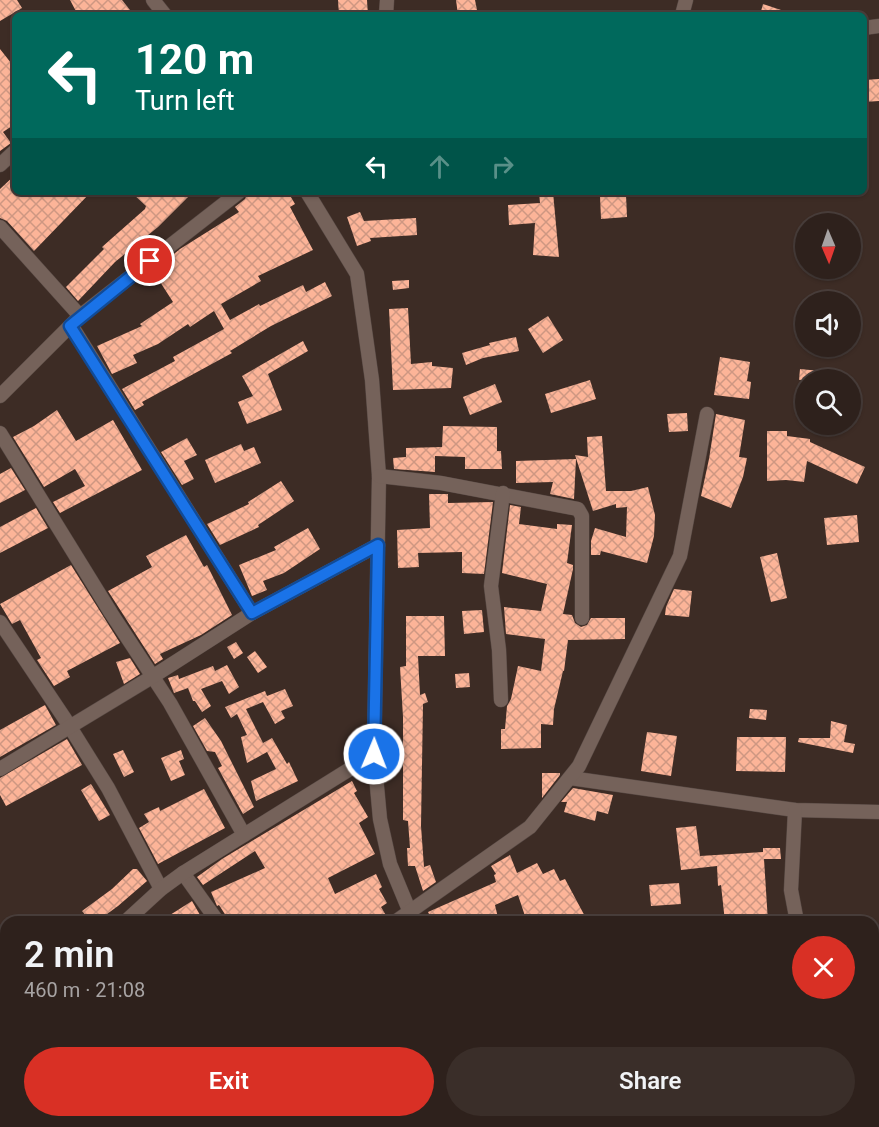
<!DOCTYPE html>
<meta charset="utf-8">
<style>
:root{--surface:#2e211c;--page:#3a2e29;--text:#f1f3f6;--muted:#a7a3a3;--line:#493e3b;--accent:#d93025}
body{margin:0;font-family:Roboto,sans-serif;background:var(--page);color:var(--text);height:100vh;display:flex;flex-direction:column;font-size:22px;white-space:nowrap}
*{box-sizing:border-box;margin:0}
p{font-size:20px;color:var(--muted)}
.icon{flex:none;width:33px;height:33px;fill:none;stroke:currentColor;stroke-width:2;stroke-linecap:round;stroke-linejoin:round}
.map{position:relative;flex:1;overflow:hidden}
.drawer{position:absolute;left:0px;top:916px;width:879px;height:212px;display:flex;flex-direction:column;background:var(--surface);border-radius:18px 18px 0 0;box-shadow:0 2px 4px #0004,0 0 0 2px var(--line)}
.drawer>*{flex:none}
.hud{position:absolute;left:12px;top:12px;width:855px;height:183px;border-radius:9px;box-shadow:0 2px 4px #0004,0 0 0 2px var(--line);background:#00695c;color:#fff;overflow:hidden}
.needle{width:39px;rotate:178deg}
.fabs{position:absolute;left:795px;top:213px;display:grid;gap:12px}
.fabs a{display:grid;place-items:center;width:66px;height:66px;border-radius:50%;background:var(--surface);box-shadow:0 2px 4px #0004,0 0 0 2px var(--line);font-size:30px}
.pin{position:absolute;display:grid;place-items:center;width:51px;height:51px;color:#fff;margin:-26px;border:3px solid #fff;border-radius:50%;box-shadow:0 2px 6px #0007}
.me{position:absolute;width:66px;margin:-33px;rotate:1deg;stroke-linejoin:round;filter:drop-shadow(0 0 4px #0008)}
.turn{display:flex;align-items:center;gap:21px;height:126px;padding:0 24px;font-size:27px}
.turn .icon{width:78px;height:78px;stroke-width:2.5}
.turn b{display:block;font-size:42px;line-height:51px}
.lanes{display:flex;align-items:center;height:57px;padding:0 24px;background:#0003;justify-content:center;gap:30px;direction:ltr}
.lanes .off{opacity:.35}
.round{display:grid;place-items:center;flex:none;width:63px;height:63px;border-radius:32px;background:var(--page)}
.headline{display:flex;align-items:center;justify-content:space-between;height:102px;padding:0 24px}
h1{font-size:36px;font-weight:600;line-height:45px}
.cta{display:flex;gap:12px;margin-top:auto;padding:12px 24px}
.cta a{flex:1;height:69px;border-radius:36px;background:var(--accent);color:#fff;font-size:24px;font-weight:600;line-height:69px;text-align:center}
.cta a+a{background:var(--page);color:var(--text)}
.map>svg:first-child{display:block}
</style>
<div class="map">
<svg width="879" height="1127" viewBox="0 0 879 1127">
<defs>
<pattern id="building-cross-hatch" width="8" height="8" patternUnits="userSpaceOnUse" patternTransform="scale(1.5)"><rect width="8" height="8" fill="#fcb498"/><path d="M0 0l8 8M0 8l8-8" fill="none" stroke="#ce9782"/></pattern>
</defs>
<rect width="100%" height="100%" fill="#3d2c25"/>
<g fill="url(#building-cross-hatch)">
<path d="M0,0H17L22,8L0,21Z"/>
<path d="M70,0H122L130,10L123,15H78Z"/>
<path d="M338,0H367L368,15H339Z"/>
<path d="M456,0H475L478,15H458Z"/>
<path d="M763,4L790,13V15H760Z"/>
<path d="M0,49L15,68V124L3,132L11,143L0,151Z"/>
<path d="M879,79V101L864,102V80Z"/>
<path d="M15,175V192H91L34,251L7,221L0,218V189Z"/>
<path d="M131,192H193L158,227L115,262L78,301L66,287L104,249L102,247L145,209L146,206Z"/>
<path d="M248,192H288L295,204L290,207L313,250L258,276L261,281L221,304L230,320L259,304L260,306L303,285L306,292L325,282L332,296L271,326L230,351L232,353L142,402L144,405L135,410L122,389L175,361L173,357L224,329L214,311L190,327L188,324L158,344L133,355L137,363L112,374L97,346L142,326L140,324L173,302L153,271L180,249L239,212L235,207L245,199Z"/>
<path d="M539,192H553L559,257L533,255L535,223L509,225L508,205L540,203Z"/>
<path d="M626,195L627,217L601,219L600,196Z"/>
<path d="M360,212L364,221L416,218L417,235L370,238L371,241L357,246L347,217Z"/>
<path d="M409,280V288L393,290L392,281Z"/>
<path d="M408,308L411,364L432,362V366L453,368L451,388L393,390L389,309Z"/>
<path d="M548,316L563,340L543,353L528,329Z"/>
<path d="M516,337L519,351L483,358L466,365L462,353L490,345L489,343Z"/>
<path d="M303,341L308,351L268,374L282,410L247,424L238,402L253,396L242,376Z"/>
<path d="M720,357L750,362L747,381L751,382L749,399L714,395Z"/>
<path d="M800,369L820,371V380H799Z"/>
<path d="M590,380L596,399L551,413L545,394Z"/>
<path d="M495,384L502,402L470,415L463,397Z"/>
<path d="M57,410L76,441L113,420L142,470L60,513L53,502L85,486L75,469L44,487L13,437L34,426Z"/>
<path d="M687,413L688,431L669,432L667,414Z"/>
<path d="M716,414L745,420L739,457L747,458L743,477L731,508L701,496L709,459Z"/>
<path d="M443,426L497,427V451H501L502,469H465V457L435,456V472L394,469L393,458L406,457V448L442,447Z"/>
<path d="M767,431H787V436L810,439V442L865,467L857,484L807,461L804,482L786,480L767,481Z"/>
<path d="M602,436L606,491H631L648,487L655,515L654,536L647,563L601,551L600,555H591V541L595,528L626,537L627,507L616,508V504L593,511L575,455L588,457L587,437Z"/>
<path d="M187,438L197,455L184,461L194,479L182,485L161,452Z"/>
<path d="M241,444L244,451L254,447L261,463L215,483L205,460Z"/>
<path d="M576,459L574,499L550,494L553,482L516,483V461Z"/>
<path d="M11,468L25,490L0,503V474Z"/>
<path d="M281,481L294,501L258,525L259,527L220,545L207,524L249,504L248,502Z"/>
<path d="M429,494H448V503L493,502L484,574L462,573V552L418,553L419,567L398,568L397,530L430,528Z"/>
<path d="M510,505L521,507L519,524L557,529V524L572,525L567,563L573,565V569L563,614L572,615L575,623L581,627L587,625L591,618H625V639L568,640L564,671H563L554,709L553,725L541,724V748L501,749V729H505L507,706L511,699L518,666L541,671L545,639L506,634L504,607L541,611L547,584L502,573Z"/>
<path d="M36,508L48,528L0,553V527Z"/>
<path d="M857,515L859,542L827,545L824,518Z"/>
<path d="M308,528L320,549L284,573L263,581L267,590L252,596L239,565L276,550L274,547Z"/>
<path d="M186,535L204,567L207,565L232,615L201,635L160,654L163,659L155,664L108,591L152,567L146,556Z"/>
<path d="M777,553L787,598L771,602L760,557Z"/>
<path d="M71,565L120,643L67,671L70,677L54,686L37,660L41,658L20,620L12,624L0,604Z"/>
<path d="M674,589L692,591L689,617L665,615L666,607Z"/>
<path d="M482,610L484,632L464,634L462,611Z"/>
<path d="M406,616H444L445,656H418L420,695L425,693L428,702L423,704L421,826L424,867L430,865L436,882L423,891L415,866H408L407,848H410L408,821L403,820V717L400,667L406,666Z"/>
<path d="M236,642L243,653L234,659L227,647Z"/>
<path d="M255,651L267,667L258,673L247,657Z"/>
<path d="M130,658L140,674L124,684L116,662Z"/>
<path d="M227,665L239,687L229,694L222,681L201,689L211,706L202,712L195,701H193L188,688L174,693L168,678L178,675L179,679L213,666L215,671Z"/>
<path d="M469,673L470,687L456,688L455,674Z"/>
<path d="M285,689L293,706L281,711L285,718L275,724L263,702L246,709L263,743L272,738L287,764L289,762L298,781L256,801L251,781L276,769L267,752L247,763L241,737L247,735L237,714L231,718L225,707L265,691L267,696Z"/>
<path d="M45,705L56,725L0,757V730Z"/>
<path d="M750,709L767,710L766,720L749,718Z"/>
<path d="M205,718L221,741L254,807L243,814L218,768L222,766L215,752L207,751L193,726Z"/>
<path d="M831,721L847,725L844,742L855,744L853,753L798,742L799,738H830Z"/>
<path d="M647,732L677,736L671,776L641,771Z"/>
<path d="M737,737H786L785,772L736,771Z"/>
<path d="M67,739L82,765L6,806L0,795V778Z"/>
<path d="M123,750L134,772L124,777L113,754Z"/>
<path d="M181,750L184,759L179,761L185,775L171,781L161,758Z"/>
<path d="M542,773H560V775L542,798Z"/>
<path d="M352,781L357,791L354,793L368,817L359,823L375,854L328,878L335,894L376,874L382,887L379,889L387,903L381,907L387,917L386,922H230L219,905L217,906L211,892L265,868L255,851L203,885L197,877L222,859Z"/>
<path d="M91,784L110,815L99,821L81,790Z"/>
<path d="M573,788L613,795L608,814L597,811L595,821L564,812L567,802H561Z"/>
<path d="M204,789L225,828L158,864L139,828L149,822L144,814L159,807L160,811Z"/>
<path d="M696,826L700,856L763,852V848H780L781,859H764L768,922H725L721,885L718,886L717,866L681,870L676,828Z"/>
<path d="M510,855L517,873L537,863L543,874L554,869L560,881L565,879L588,922H527L518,895L495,905L499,922H433L428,912L496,882L494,875L496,874L491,866Z"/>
<path d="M133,869H137L147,881L118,906L96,922H91L82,911L112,889Z"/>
<path d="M679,883L681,904L651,906L649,885Z"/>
<path d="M192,901L200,915L188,922H159Z"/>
</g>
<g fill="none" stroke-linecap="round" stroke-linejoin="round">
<defs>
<g id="street">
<path d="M153,0L165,15"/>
<path d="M386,15L387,0"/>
<path d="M682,15L686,0"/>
<path d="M864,28L879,26"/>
<path d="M0,165L15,151"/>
<path d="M307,192L357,274L372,380L379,476L374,754L380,819L390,864L414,922"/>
<path d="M0,227L80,316"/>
<path d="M71,325L252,613"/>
<path d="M0,396L80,316L239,192"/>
<path d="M0,433L111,613L170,703L244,835"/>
<path d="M379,476L441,483L578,509L582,516V618"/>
<path d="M0,622L65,719L108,788L161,889"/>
<path d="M501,700L499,650L491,586L503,493"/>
<path d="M0,769L152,677L252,613L378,545"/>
<path d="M570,778L795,810L879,812"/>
<path d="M795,810L791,890L797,922"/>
<path d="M183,873L218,922"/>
<path d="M125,922L161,889L183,873L374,754"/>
<path d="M395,922L530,827L579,766L680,556L707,414"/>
<path d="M0,963L6,971"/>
<path d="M1,1014L6,1021"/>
<path d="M74,1122L77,1127"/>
<path d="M455,1122L459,1127"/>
<path d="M611,1122L612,1127"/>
<path d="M195,1127L202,1122"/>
<path d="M368,1127L376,1122"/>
<path d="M755,1127L756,1122"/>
</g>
</defs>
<use href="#street" stroke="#554742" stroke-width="15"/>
<use href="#street" stroke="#75625a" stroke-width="14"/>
</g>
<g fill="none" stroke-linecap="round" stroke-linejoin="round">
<defs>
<path id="route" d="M150,261L70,326L252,613L378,545L374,754"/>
</defs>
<use href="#route" stroke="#114b97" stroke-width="15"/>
<use href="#route" stroke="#1a73e8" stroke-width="10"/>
</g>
</svg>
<div class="fabs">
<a><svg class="needle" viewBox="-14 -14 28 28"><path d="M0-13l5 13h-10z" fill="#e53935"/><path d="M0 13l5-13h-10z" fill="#a7a3a3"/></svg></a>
<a><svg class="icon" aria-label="sound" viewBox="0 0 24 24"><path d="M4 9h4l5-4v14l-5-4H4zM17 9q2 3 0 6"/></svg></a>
<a><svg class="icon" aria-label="search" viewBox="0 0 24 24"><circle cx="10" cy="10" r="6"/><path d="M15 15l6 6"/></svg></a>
</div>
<div class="pin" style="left:150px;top:261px;background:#d93025"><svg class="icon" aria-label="arrive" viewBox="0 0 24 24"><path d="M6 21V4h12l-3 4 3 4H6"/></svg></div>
<svg class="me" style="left:374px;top:754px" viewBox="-20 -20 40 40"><circle r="17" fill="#1a73e8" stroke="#fff" stroke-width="3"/><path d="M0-11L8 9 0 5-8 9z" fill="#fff"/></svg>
<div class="hud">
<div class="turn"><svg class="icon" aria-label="left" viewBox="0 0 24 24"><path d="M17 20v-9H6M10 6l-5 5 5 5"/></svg><div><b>120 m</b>Turn left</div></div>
<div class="lanes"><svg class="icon" aria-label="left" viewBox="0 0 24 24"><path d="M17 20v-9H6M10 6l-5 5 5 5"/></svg><svg class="icon off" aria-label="ahead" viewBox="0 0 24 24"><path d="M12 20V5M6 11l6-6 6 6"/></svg><svg class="icon off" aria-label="right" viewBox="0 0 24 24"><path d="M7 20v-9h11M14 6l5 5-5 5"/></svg></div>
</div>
<section class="drawer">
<div class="headline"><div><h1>2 min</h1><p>460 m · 21:08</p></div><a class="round" style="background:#d93025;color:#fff"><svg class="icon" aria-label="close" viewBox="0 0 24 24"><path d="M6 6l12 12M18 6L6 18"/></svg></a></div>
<div class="cta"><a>Exit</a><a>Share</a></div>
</section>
</div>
